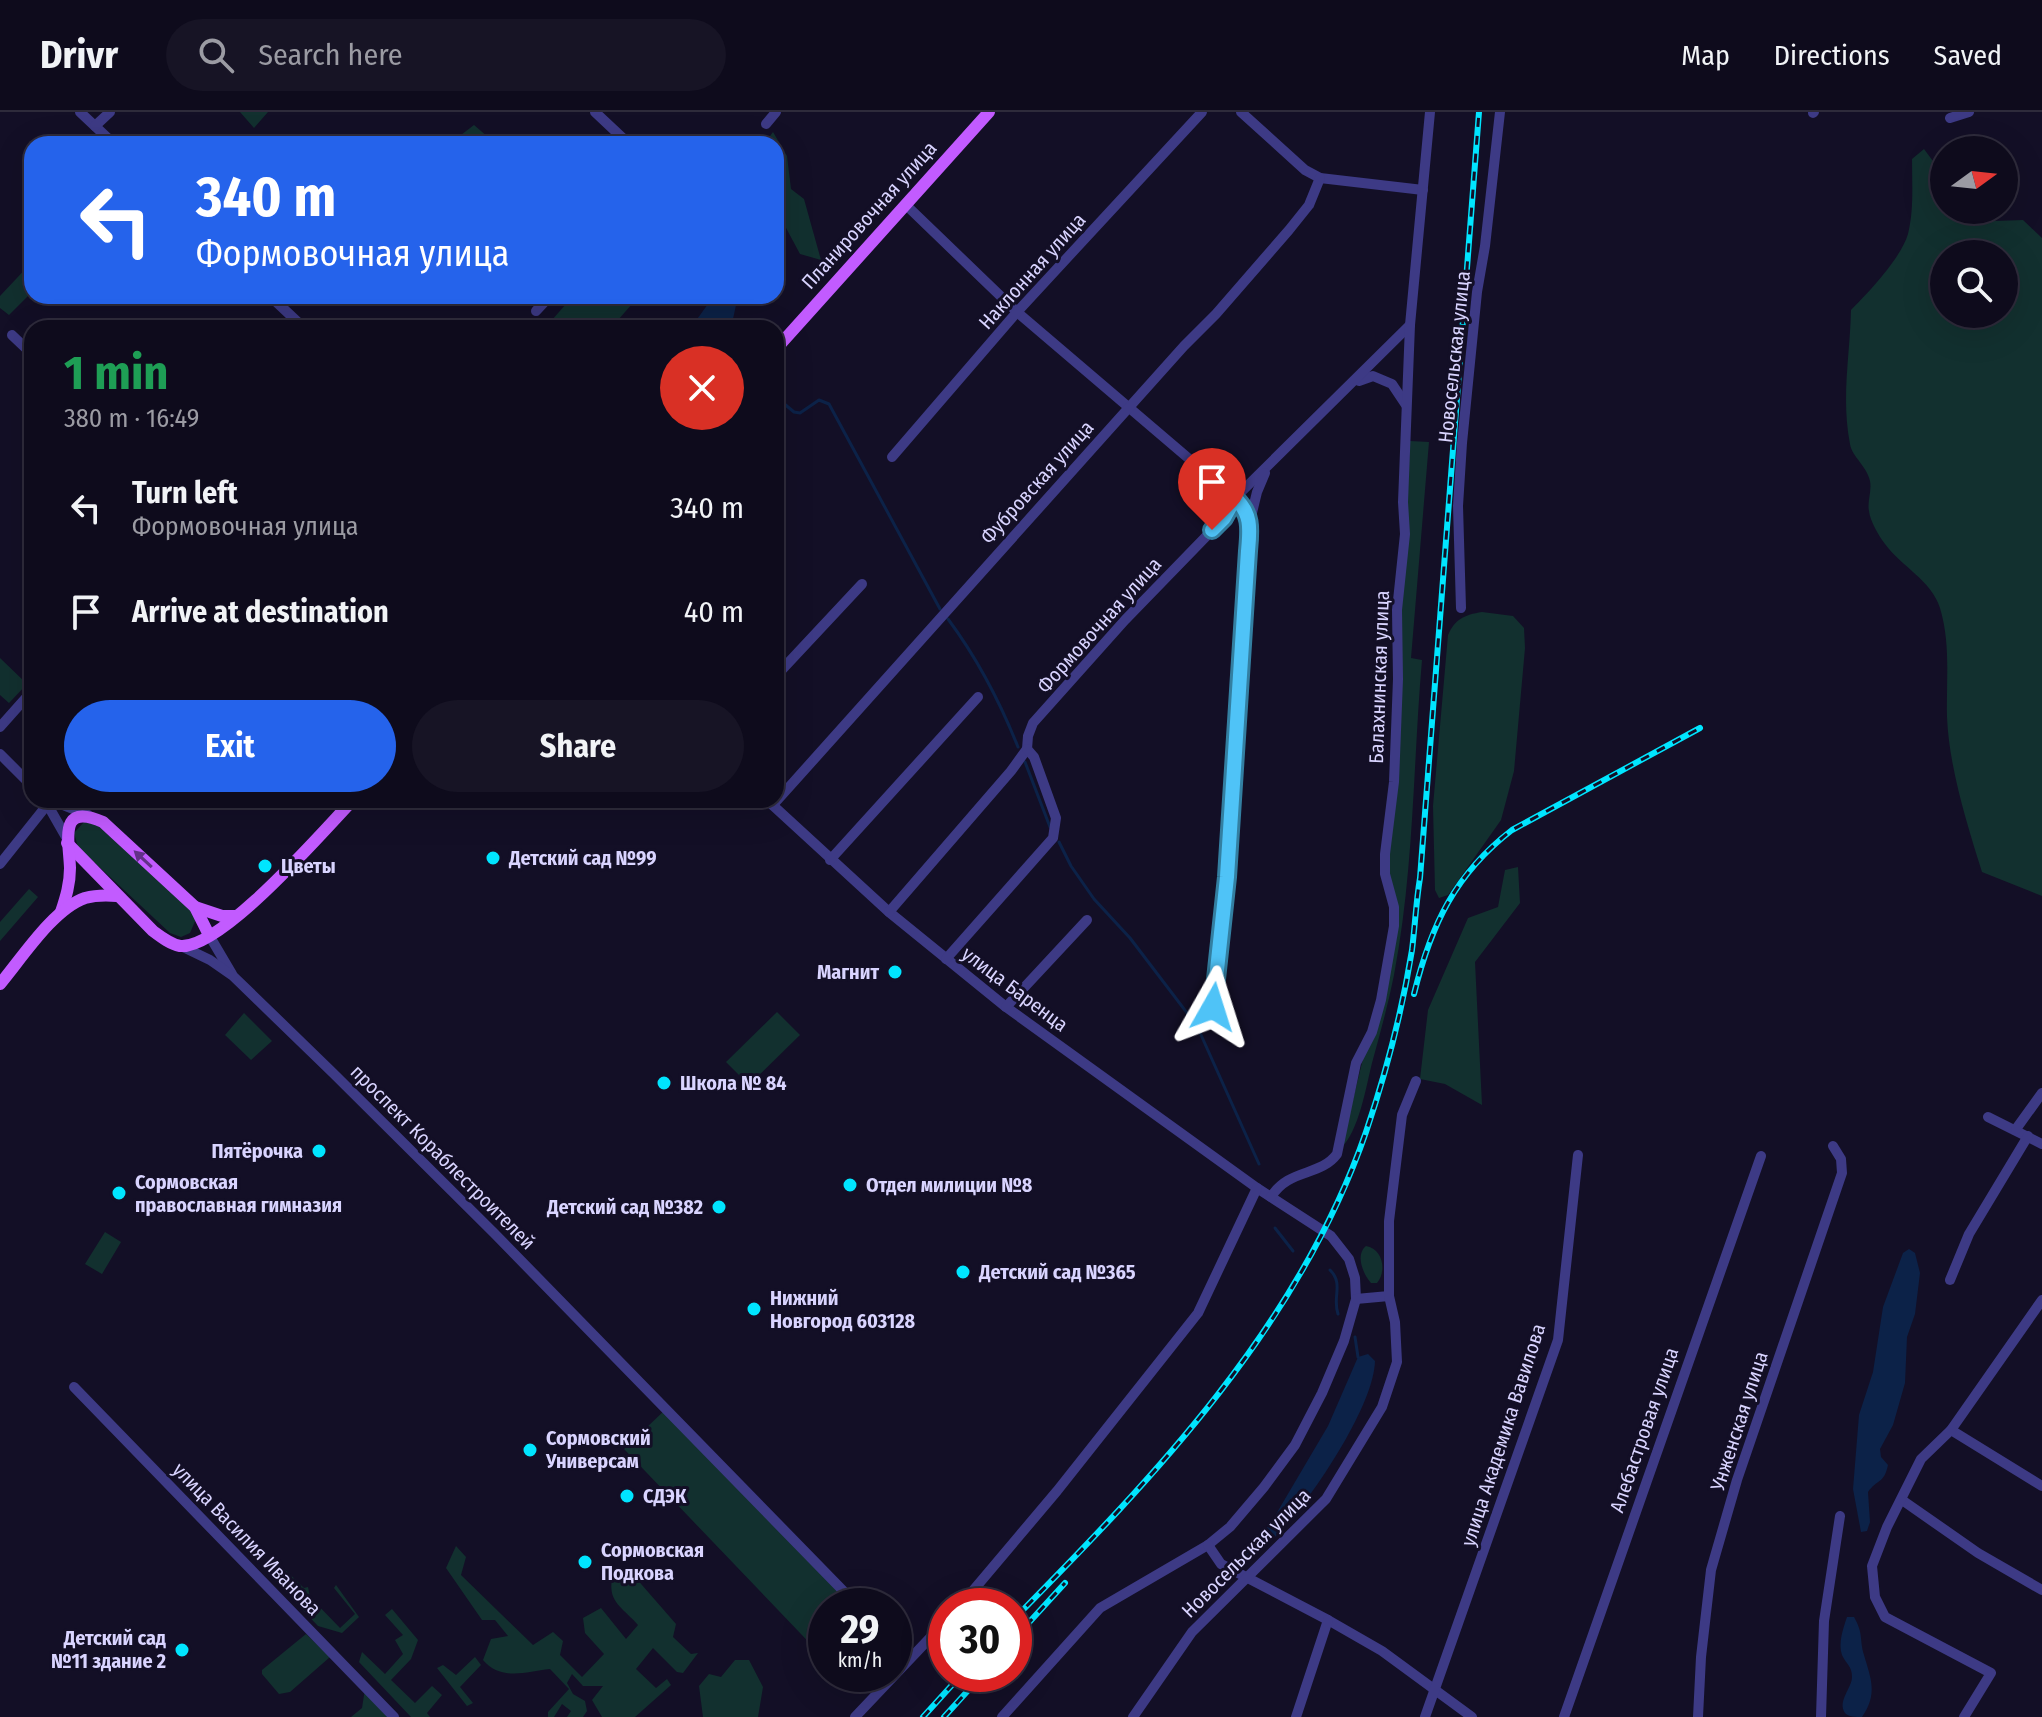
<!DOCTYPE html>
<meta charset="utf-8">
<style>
:root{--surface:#0e0b1c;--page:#171425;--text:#f1f3f6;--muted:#9b9ba3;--line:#2e2b3b;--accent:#2563eb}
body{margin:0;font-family:"Fira Sans Condensed",sans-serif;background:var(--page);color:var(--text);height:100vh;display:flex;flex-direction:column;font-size:30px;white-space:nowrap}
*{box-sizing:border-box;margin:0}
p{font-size:26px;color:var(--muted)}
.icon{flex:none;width:44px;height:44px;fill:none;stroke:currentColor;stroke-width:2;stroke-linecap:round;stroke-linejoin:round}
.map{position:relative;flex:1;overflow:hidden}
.panel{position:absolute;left:24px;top:208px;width:760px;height:488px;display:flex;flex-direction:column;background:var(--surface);border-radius:24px;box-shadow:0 8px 32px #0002,0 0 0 2px var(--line)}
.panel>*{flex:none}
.guide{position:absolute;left:24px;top:24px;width:760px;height:168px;border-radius:24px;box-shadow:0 8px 32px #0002,0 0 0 2px var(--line);background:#2563eb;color:#fff;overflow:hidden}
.needle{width:52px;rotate:75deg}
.tools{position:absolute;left:1930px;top:24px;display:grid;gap:16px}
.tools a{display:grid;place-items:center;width:88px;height:88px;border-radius:50%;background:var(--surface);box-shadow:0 8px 32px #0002,0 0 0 2px var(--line);font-size:40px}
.speed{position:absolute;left:808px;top:1476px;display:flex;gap:16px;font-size:40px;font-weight:700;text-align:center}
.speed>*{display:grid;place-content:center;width:104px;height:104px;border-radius:50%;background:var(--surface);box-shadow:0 8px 32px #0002,0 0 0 2px var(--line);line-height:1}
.speed small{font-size:20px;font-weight:400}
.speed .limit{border:12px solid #d22;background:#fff;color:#111}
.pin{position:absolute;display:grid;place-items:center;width:68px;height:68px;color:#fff;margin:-82px -34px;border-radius:50% 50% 50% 0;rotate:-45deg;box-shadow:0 0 8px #0007}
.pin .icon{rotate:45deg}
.me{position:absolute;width:88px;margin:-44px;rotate:6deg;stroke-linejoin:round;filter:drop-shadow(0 0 6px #0008)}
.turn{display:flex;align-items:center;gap:28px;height:168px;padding:0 40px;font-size:36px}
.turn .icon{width:104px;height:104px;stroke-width:2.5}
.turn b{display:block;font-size:56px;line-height:68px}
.round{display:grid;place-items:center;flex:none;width:84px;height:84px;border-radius:42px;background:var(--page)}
.head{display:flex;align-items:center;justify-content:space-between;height:136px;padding:0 40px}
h1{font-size:48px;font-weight:700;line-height:60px;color:#1e9e55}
.cta{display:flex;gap:16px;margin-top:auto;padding:16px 40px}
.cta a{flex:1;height:92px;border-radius:48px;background:var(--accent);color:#fff;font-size:32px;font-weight:700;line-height:92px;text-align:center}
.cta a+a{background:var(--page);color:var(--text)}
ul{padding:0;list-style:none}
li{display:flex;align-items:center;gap:24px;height:104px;padding:0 40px}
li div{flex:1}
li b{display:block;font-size:30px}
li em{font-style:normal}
header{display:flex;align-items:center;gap:48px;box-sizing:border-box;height:112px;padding:0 40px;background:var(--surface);border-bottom:2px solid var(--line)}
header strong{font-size:38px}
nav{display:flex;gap:44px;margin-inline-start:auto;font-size:28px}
.search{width:560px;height:72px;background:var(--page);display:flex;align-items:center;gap:20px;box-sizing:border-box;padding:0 28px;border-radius:44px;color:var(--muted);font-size:30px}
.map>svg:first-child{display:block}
</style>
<header>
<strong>Drivr</strong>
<div class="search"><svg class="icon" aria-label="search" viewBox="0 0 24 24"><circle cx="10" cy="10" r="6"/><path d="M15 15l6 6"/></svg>Search here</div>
<nav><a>Map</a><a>Directions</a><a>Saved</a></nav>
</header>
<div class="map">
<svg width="2042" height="1605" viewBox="0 0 2042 1605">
<rect width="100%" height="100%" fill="#130f26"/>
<g fill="#12302f" fill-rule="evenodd">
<path d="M240,0H268L254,16Z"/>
<path d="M474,13L496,32H471L461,23Z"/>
<path d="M773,20L787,44L791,77L804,87L821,148L800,142L785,114L786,82L776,66V32L765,31Z"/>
<path d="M1924,37L1944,64V98H1977L1994,109L2023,108L2042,126V784L1982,760C1967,712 1949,655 1947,605C1946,568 1951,533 1940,496C1932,469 1901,454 1885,432C1879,424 1870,409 1869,399C1867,390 1872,379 1870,369C1867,354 1852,345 1850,332C1841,286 1850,244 1851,198C1868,181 1901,146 1908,122C1914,98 1912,72 1912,47ZM1944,142H2004V202H1944Z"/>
<path d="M32,150V180L9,203L0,196V184Z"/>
<path d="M573,184H639L611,216H545Z"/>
<path d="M1410,329L1429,330L1411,546L1422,548C1413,652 1414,759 1394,863C1388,893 1380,922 1372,951C1366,975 1359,1019 1341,1036L1397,809L1389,758Z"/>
<path d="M1482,500L1513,504L1524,516L1525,536L1514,659L1501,708L1448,783L1439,786L1435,778L1433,694L1448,523C1455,507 1464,503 1482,500Z"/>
<path d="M0,546L27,572L9,591L0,583Z"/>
<path d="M84,710L95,711L190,797L196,807L190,821L181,825L170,821L78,735L74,721Z"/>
<path d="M1518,755L1520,791L1475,850L1482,993L1445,972L1420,967L1428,898L1468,806L1498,795L1505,758Z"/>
<path d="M29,777L38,785L0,829V810Z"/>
<path d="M777,900L800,923L749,973L726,950Z"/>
<path d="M244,901L272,929L251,948L225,923Z"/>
<path d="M105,1120L121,1130L102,1162L85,1152Z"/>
<path d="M1366,1134C1383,1137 1387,1159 1377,1171H1371C1363,1162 1355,1143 1366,1134Z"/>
<path d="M666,1297L858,1494H826V1540L822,1544L624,1337Z"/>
<path d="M456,1434L466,1445L461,1463L533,1533L553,1520L563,1529L560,1543L582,1565L604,1542L585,1521L583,1506L601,1496L626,1527L638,1513C620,1493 605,1489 614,1459L635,1465L676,1512L673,1525L691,1542L698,1541L683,1561L677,1560L653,1536L636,1557L656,1576L667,1567L671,1573L635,1605H602L592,1588L603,1574H583L572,1562L567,1571L573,1582L585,1589L587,1599L583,1605H567L571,1599L562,1592L554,1605H548V1600L569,1577L550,1557C525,1560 501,1569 483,1548L491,1527L508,1524L495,1508H482L446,1456Z"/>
<path d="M273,1446L304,1476L308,1475L310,1485L340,1516L355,1502L334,1476L336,1473L359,1505L342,1521L318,1514L260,1453Z"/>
<path d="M392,1497L418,1528L411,1547L391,1568L415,1591L432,1574L442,1583L427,1601L430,1605H411L359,1550L362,1540L385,1562L403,1542L395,1528L403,1523L385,1503Z"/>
<path d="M306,1522L330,1545L290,1580L279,1582L262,1562V1558Z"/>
<path d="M475,1545L481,1553L460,1575L473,1591L467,1594L437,1556L443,1553L456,1563Z"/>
<path d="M735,1548H749L763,1575L758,1605H703L699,1574L709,1562L721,1565Z"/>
<path d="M365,1577L388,1604L386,1605H351L362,1596Z"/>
</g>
<g fill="#0c2248">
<path d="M710,184H738L731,216H702L695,210L708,192Z"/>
<path d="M1909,1137L1915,1141L1920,1161L1915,1202L1907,1225L1905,1271L1893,1313L1880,1337L1881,1345L1888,1353C1884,1372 1877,1367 1868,1380L1870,1410L1867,1419L1861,1420L1853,1377L1859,1303L1873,1260L1883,1195L1903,1141Z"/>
<path d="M1368,1242L1375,1249C1374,1295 1309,1391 1276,1424C1266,1434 1252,1441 1241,1449L1272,1409L1328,1314L1358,1245Z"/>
<path d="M1847,1505H1854C1864,1523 1859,1526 1864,1543C1871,1567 1878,1582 1862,1605C1856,1605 1848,1605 1845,1601C1837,1589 1852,1576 1852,1565C1852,1554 1846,1552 1842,1543C1838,1531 1843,1517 1847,1505Z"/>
</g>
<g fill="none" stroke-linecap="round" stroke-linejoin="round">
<g stroke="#0c2248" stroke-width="3">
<path d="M776,285L794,300L800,301L819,288L829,292L940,497"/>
<path d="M948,507C977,546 1000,590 1018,635"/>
<path d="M1025,650L1050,715"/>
<path d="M1059,730L1071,754L1094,787L1130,826L1197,914L1259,1052"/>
<path d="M1275,1116L1293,1139"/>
<path d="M1330,1158C1344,1172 1332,1185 1338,1202"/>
<path d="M1355,1225L1358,1245"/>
</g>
<g stroke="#3d3a85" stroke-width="10">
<path d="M80,0L114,32"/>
<path d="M595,0L629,32"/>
<path d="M1241,0L1305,58L1320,66L1423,78"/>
<path d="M1813,1L1814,0"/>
<path d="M1950,6L1969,0"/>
<path d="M766,12L776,0"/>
<path d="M95,14L110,0"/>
<path d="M906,93L1017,200L1235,386L1243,394L1250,409"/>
<path d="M270,184L304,216"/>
<path d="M536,199L550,184"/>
<path d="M12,223L32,242"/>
<path d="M1359,269L1373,264L1392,272L1406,293"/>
<path d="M892,345L1017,200L1202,0"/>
<path d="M1461,496L1458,394L1462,331L1477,180L1485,134L1500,0"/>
<path d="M776,564L862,472"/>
<path d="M0,615L32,579"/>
<path d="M0,642L32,674"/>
<path d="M51,688L88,703"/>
<path d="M767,688L889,800L1006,895L1257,1076L1331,1124L1349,1147L1355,1166L1356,1187L1344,1229L1322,1281L1295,1333L1264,1375L1230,1415L1208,1433L1100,1496L1002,1605"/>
<path d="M46,690L66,725"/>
<path d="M773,693L1184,234L1216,202L1289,118L1309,93L1320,66"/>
<path d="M830,748L978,585"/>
<path d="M0,752L47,693"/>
<path d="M889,800L1011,659L1027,637L1028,624L1033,611L1125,508L1224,406L1235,386L1410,213"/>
<path d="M209,823L232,862"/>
<path d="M181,834L210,848L233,864L333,961L494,1121L858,1494"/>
<path d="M946,847L1053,726L1056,706L1034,645L1027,637"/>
<path d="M1006,895L1087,808"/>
<path d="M1213,895L1227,765L1250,409L1257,380L1265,361"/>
<path d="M1988,1005L2042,1032"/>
<path d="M2016,1017L2042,981"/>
<path d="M1271,1085C1289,1056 1320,1065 1337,1042L1356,951L1372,920L1381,888L1394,814V795L1385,762V742L1394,670L1398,567L1397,498L1405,422L1403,390L1410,213L1430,0"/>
<path d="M1950,1168L1969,1122L2028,1024"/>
<path d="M1356,1187L1389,1184"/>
<path d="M74,1275L394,1605"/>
<path d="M1951,1318L2042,1374"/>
<path d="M1902,1388L1978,1441L2042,1478"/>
<path d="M1208,1433L1221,1452L1328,1508L1382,1539L1472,1605"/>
<path d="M960,1494L1057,1379L1198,1201L1257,1076"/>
<path d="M894,1531L909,1547"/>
<path d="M855,1605L946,1509"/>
<path d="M1133,1605L1192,1520L1326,1387L1382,1295L1397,1250L1395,1210L1389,1184V1109L1402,1003L1416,969"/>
<path d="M1296,1605L1328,1508"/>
<path d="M1425,1605L1558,1228L1578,1043"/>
<path d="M1564,1605L1761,1044"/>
<path d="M1698,1605L1701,1545L1711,1458L1737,1368L1842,1061L1841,1047L1833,1034"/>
<path d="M1821,1605L1824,1509L1840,1404"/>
<path d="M1964,1605L1991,1561L1885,1505L1875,1485L1872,1454L1887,1415L1921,1347L1951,1318L2042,1188"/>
</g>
<g stroke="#c25bff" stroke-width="12">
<path d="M776,237L989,0"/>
<path d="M67,731L153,819C161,825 170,832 180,834C221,838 324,718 353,688"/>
<path d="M195,795L222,804H235"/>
<path d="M61,800C66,785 70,772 70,756C69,728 58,690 103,710L195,795L209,823"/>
<path d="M0,872C22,846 53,797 85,786C96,783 106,783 117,784"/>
</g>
<defs>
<g id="rail">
<path d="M1414,882C1431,813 1455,762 1512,718L1700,616"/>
<path d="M1014,1507C1155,1364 1299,1214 1366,1020C1386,961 1402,900 1412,838C1415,814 1416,790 1420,766L1479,0"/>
<path d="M1014,1527L1065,1471"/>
<path d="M923,1605L962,1562"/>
<path d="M944,1605L983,1562"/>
</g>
</defs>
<use href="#rail" stroke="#00e5ff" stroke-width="6"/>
<use href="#rail" stroke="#130f26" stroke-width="3" stroke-dasharray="9" stroke-linecap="butt"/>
</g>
<defs><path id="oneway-solid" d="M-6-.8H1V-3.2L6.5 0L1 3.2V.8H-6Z" transform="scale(2)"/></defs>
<use fill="#623188" href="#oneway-solid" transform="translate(143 747) rotate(-137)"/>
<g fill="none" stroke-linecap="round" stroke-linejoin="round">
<defs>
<path id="route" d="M1212,418L1224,406L1235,386C1252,402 1250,417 1248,439L1227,765L1213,895"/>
</defs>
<use href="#route" stroke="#337fa1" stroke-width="20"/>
<use href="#route" stroke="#4fc3f7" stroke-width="14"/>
</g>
<g fill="#00e5ff" stroke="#130f26" stroke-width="3">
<circle cx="493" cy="746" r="8"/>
<circle cx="265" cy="754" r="8"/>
<circle cx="895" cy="860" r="8"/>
<circle cx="664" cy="971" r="8"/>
<circle cx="319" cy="1039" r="8"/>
<circle cx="850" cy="1073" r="8"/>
<circle cx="119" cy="1081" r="8"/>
<circle cx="719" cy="1095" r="8"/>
<circle cx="963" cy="1160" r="8"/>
<circle cx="754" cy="1197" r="8"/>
<circle cx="530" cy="1338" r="8"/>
<circle cx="627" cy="1384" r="8"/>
<circle cx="585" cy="1450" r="8"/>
<circle cx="182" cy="1538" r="8"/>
</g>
<g text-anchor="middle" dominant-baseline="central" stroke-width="6" stroke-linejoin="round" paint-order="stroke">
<g font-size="20" fill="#d9d4ff" stroke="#130f26">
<text transform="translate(869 103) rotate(-48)">Планировочная улица</text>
<text transform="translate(1032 159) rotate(-48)">Наклонная улица</text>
<text transform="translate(1454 245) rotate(-84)">Новосельская улица</text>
<text transform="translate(1037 370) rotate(-48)">Фубровская улица</text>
<text transform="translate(1099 513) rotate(-48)">Формовочная улица</text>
<text transform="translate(1379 565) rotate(-88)">Балахнинская улица</text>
<text transform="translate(1015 877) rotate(37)">улица Баренца</text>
<text transform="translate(443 1045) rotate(45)">проспект Кораблестроителей</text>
<text transform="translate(1739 1309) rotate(-72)">Унженская улица</text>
<text transform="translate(1644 1318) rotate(-71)">Алебастровая улица</text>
<text transform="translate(1503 1323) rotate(-72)">улица Академика Вавилова</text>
<text transform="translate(247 1427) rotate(46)">улица Василия Иванова</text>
<text transform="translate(1246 1441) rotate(-45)">Новосельская улица</text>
</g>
<g font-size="20" font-weight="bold" fill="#d9d4ff" stroke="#130f26" text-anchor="start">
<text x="509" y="746">Детский сад №99</text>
<text x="281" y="754">Цветы</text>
<text x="879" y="860" text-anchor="end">Магнит</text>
<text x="680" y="971">Школа № 84</text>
<text x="303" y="1039" text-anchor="end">Пятёрочка</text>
<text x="135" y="1070">Сормовская<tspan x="135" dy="23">православная гимназия</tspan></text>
<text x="866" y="1073">Отдел милиции №8</text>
<text x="703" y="1095" text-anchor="end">Детский сад №382</text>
<text x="979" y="1160">Детский сад №365</text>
<text x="770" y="1186">Нижний<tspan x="770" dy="23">Новгород 603128</tspan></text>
<text x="546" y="1326">Сормовский<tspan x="546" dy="23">Универсам</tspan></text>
<text x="643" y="1384">СДЭК</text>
<text x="601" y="1438">Сормовская<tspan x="601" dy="23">Подкова</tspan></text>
<text x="166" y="1526" text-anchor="end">Детский сад<tspan x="166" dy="23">№11 здание 2</tspan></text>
</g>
</g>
</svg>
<div class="tools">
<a><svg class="needle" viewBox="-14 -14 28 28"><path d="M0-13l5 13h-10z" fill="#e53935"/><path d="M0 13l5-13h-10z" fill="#9b9ba3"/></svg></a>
<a><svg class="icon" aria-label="search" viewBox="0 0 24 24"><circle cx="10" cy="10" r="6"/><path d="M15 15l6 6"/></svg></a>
</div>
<div class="speed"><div>29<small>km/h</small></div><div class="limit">30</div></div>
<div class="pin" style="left:1212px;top:418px;background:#d93025"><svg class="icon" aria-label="arrive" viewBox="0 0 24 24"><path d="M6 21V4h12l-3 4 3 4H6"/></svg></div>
<svg class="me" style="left:1213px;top:895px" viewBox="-20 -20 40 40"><path d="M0-17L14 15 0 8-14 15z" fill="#4fc3f7" stroke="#fff" stroke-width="4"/></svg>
<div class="guide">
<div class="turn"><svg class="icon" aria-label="left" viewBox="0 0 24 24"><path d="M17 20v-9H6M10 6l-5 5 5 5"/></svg><div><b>340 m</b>Формовочная улица</div></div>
</div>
<section class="panel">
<div class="head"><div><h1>1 min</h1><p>380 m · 16:49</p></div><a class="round" style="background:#d93025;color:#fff"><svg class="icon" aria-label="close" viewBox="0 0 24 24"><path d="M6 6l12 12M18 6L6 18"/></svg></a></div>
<ul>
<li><svg class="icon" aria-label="left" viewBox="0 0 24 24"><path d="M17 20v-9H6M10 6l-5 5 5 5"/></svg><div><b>Turn left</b><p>Формовочная улица</p></div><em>340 m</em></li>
<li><svg class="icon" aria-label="arrive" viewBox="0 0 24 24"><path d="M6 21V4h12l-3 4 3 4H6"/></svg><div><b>Arrive at destination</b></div><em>40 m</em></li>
</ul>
<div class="cta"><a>Exit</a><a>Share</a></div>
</section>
</div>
